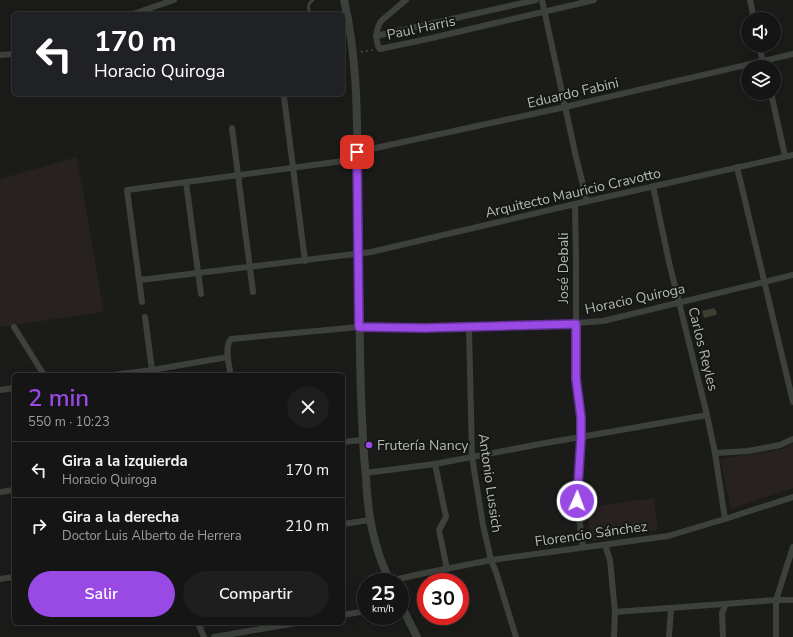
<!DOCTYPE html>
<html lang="es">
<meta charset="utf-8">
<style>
:root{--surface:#141514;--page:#1d1e1d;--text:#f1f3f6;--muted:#9d9fa0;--line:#333434;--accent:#994ae5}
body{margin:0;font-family:"Nunito Sans",sans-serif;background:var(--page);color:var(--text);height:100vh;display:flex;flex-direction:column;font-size:15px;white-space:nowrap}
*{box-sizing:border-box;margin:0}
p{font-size:13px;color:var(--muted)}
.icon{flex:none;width:22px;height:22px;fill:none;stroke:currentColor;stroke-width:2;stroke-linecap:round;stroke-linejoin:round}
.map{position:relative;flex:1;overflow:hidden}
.sheet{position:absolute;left:12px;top:373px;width:333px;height:252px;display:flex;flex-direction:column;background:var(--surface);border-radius:6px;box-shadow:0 4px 16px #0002,0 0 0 1px var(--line)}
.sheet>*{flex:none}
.banner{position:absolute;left:12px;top:12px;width:333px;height:84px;border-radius:6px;box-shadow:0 4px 16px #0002,0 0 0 1px var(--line);background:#202124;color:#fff;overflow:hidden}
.controls{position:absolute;left:741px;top:12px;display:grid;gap:8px}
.controls a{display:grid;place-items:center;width:40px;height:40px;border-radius:50%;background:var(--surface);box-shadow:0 4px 16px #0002,0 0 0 1px var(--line);font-size:20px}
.speed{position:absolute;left:357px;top:573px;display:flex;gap:8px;font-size:20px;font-weight:700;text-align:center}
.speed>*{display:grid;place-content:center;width:52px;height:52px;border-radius:50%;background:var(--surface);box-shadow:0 4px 16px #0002,0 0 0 1px var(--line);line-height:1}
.speed small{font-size:10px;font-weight:400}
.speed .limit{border:6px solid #d22;background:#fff;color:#111}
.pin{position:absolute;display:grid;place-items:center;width:34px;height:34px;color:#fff;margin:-17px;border-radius:8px;box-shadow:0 2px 6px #0006}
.me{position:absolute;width:44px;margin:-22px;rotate:2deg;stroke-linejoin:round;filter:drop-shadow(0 0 3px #0008)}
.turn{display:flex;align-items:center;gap:14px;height:84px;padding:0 16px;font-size:18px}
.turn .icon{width:52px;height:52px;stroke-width:2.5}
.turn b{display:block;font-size:28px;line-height:34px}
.round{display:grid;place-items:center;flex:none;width:42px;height:42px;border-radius:21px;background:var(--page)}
.summary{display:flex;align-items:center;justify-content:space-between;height:68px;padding:0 16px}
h1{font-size:24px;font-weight:600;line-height:30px;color:var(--accent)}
.button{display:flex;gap:8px;margin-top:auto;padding:8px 16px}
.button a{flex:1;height:46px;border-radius:24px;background:var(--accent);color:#fff;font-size:16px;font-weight:600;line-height:46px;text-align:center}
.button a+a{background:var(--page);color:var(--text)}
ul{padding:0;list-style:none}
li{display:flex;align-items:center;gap:12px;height:56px;padding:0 16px;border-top:1px solid var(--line)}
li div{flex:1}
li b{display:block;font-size:15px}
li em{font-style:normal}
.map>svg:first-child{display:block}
</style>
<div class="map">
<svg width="793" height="637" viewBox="0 0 793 637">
<rect width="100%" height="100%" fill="#1b1c1a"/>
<g fill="#272121">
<path d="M77,157L104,312L0,327V179Z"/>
<path d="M793,443V488L731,509L720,459L782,449Z"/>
<path d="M654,498L658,530L591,541L587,507Z"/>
</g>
<path fill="#3c4031" d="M714,308L717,312L716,315L704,318L702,311Z"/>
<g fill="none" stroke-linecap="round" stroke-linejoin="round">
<path stroke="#454842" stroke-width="1.5" stroke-dasharray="2 3" stroke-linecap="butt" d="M361,52L373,50"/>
<path stroke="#3d413c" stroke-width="3" d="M310,14C308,8 307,4 313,0"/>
<g stroke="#3d413c" stroke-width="6">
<path d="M536,0L376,36L378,46L380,49L432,38L594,0"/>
<path d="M542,0L576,157L587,201"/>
<path d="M750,0L754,19"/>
<path d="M133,14L174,0"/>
<path d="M376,36L378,27L381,21L406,0"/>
<path d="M759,45L764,67"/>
<path d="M0,55L14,54"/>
<path d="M771,93L785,156"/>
<path d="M284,97L305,261"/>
<path d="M232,128L253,292"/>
<path d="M357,152L565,107L793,54"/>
<path d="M737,167L793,402"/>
<path d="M186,182L201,294"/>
<path d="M653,186L669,262L707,415L715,453L725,519"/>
<path d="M575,204L576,258V348L577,379L581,417V438L577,501L583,547"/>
<path d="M140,280L371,252L575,204L793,155"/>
<path d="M142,302L127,190L358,159"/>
<path d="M145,317L152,370"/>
<path d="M14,327L44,375"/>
<path d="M469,327L472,457L483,525L491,560L496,572L516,637"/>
<path d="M113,375L152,370L228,357"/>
<path d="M231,375C229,366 224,347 231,339L359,327L424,328L576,323L603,321L793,275"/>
<path d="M0,390L14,388"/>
<path d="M343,442L363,440"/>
<path d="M715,453L748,451L780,445L793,439"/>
<path d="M435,464L446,517L439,530L447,569"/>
<path d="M365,473L435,464L540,444L707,415"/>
<path d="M0,492L14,490"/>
<path d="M343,524L370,520"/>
<path d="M605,545L610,560L615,612L614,637"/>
<path d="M0,579L14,577"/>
<path d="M389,581L425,573L491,560L668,536L725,519L793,497"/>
<path d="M615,612L776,600H793"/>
<path d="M343,615L366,611"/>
<path d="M198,623L204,637"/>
<path d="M214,637L296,623"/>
<path d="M669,637L671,608"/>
<path d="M723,637L722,613L726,604"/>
<path d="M776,637V600L793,547"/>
</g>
<g stroke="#3d413c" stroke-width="8">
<path d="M344,0C358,60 357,122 358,183C359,254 359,325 361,395C362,422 363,449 366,477C367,502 370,527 378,551C381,562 386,572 390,582"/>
<path d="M400,603L417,637"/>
</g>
</g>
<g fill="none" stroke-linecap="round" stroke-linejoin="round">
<defs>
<path id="route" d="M357,152L359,327L424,328L576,324V379L581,417V438L577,501"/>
</defs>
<use href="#route" stroke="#633095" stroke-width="10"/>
<use href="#route" stroke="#994ae5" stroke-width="7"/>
</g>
<circle fill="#994ae5" stroke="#161815" stroke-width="1.5" cx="369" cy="445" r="4"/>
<g text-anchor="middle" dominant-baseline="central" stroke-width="4" stroke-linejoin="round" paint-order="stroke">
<g font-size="14" fill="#b4bbae" stroke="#161815">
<text transform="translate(421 28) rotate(-12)">Paul Harris</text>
<text transform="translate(573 93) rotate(-13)">Eduardo Fabini</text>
<text transform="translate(573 193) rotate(-13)">Arquitecto Mauricio Cravotto</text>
<text transform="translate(563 268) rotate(-90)">José Debali</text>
<text transform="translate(635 299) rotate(-12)">Horacio Quiroga</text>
<text transform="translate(703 349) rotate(76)">Carlos Reyles</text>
<text transform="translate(490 483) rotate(82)">Antonio Lussich</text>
<text transform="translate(591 534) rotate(-8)">Florencio Sánchez</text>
</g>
<g font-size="14" fill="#b4bbae" stroke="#161815" text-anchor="start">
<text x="377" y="445">Frutería Nancy</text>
</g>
</g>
</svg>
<div class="controls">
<a><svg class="icon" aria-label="sound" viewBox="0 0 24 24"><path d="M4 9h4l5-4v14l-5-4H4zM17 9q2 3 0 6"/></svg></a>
<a><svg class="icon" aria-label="layers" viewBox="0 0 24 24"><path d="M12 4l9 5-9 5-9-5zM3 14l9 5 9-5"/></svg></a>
</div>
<div class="speed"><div>25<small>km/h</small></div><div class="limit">30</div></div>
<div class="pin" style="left:357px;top:152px;background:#d93025"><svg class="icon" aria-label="arrive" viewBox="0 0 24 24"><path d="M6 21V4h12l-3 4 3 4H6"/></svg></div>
<svg class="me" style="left:577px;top:501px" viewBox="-20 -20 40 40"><circle r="17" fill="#994ae5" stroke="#fff" stroke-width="3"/><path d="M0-11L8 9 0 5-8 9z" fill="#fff"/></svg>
<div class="banner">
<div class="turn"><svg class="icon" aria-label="left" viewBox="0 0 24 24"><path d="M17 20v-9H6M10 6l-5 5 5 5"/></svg><div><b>170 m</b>Horacio Quiroga</div></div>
</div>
<section class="sheet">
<div class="summary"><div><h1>2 min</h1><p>550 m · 10:23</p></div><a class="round"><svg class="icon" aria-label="close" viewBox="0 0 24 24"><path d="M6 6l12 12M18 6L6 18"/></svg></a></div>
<ul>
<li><svg class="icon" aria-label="left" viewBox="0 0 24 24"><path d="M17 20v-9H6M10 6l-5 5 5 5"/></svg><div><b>Gira a la izquierda</b><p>Horacio Quiroga</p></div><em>170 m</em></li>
<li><svg class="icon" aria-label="right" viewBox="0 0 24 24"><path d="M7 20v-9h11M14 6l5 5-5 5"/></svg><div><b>Gira a la derecha</b><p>Doctor Luis Alberto de Herrera</p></div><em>210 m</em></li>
</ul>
<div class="button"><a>Salir</a><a>Compartir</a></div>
</section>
</div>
